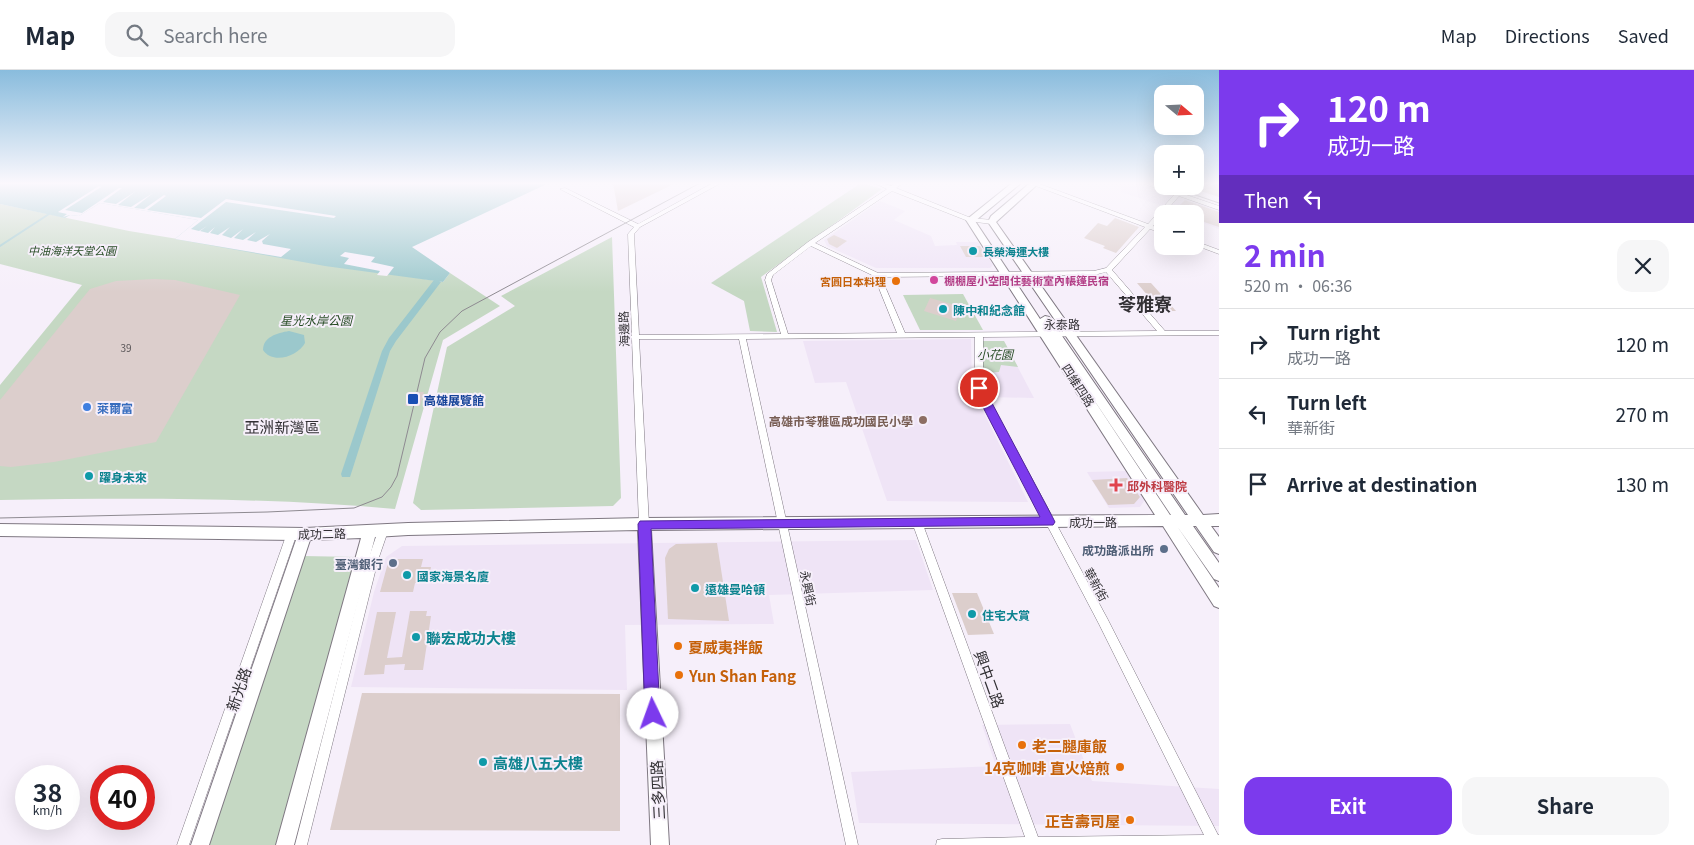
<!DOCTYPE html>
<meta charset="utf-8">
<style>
:root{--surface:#fff;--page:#f6f6f7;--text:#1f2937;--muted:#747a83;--line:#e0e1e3;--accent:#7c3aed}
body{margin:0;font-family:Georgia,"Noto Sans TC",serif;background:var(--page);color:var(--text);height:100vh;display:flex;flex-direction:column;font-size:19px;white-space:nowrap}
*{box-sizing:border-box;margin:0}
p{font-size:16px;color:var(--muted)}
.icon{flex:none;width:28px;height:28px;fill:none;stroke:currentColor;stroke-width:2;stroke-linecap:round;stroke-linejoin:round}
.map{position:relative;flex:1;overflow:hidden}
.details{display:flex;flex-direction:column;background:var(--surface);width:475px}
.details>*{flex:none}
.guide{background:#7c3aed;color:#fff;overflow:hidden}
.needle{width:32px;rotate:109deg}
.fabs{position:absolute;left:1154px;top:15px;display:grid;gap:10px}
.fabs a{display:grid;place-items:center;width:50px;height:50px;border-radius:10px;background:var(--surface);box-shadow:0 5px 20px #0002;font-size:25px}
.speed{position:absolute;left:15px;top:695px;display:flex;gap:10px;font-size:25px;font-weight:700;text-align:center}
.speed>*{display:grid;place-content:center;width:65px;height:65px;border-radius:50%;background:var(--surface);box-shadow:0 5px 20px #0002;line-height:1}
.speed small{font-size:12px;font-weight:400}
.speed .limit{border:8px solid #d22;background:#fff;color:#111}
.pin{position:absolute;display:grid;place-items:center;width:42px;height:42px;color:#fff;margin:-21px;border:2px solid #fff;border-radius:50%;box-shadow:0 1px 5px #0007}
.me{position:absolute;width:55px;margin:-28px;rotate:357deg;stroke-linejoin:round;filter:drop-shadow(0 0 4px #0008)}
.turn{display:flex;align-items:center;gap:18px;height:105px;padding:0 25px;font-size:22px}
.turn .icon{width:65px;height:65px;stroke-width:2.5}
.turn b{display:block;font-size:35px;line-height:42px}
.then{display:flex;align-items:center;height:48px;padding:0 25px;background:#0003;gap:10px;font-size:19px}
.round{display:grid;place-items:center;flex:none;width:52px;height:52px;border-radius:15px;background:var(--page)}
.summary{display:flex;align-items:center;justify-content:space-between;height:85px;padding:0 25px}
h1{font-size:30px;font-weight:700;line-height:38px;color:var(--accent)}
.cta{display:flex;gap:10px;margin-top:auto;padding:10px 25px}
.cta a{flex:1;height:58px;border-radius:15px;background:var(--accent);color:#fff;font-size:20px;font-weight:700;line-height:58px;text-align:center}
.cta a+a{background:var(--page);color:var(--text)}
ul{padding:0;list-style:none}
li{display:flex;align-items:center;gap:15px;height:70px;padding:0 25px;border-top:1px solid var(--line)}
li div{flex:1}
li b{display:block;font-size:19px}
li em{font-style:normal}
header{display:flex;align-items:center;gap:30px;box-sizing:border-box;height:70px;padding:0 25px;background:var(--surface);border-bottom:1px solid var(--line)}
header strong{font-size:24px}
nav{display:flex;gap:28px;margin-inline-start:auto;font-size:18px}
.search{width:350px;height:45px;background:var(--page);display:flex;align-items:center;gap:12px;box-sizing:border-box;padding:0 18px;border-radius:15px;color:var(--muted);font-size:19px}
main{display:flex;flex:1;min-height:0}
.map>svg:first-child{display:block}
</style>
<header>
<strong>Map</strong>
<div class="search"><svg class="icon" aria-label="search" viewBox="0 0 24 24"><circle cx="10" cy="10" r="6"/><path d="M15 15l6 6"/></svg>Search here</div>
<nav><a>Map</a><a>Directions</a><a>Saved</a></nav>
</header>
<main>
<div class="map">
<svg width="1219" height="775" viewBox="0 0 1219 775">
<rect width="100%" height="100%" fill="#f6effa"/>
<g fill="#efe4f6">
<path d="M1107,113H1138L1219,140V159L1195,150V144H1175L1170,142L1160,135L1121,122L1122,118Z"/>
<path d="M880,131L905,141L894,150L931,166L935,176L957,175L956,172H978L993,195L990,198H876L827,176L824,170Z"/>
<path d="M971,269L972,319L1028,432L887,431L846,312L815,313L803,271Z"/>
<path d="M983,271H1004L1034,328L989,327L983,320Z"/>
<path d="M1128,401L1146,428L1140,437L1109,438L1087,402Z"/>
<path d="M916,470L933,520L769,525L774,554L625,555L627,620L351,617L374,522L386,487L402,476Z"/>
<path d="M1070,654L1092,711L1219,719V756L859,753L851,702L996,696L982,655Z"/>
</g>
<g fill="#c5d8c3">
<path d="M861,113L882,119L761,207L777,262L750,261L744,231L711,213Z"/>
<path d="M0,134L129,161L443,212L450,203L500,236L443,270L395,439C264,427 131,428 0,430V315L82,215L0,194Z"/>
<path d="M612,167L621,428L613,436L421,440L413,433L447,277L515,236L501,226Z"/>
<path d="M963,224L983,260H920L903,225Z"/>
<path d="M983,271H1004L1018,297L1001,295L999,302L982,303Z"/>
<path d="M303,486L356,487L278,775H206Z"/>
</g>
<g fill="#9bc8cc">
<path d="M0,113H549L412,177L450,203L443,212L325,196L175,169L198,150L100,133L79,146L70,145L65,148L0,134Z"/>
<path d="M289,261L304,265L305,273C298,286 273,295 263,280C263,267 277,263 289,261Z"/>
</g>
<g fill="#f6effa">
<path d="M99,116L101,117L65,140L82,143L119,118H122L103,132L116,134L136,121L118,135L131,137L153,123L134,138L144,139L164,125L166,126L147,140L201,148L226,129L336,146L334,148L226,132L191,159L199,161L207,156L200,161L208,163L215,157L210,163L218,165L230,157L222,165L231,168L243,159L234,168L243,170L256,162L247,170L256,172L270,164L262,171L263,174L291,179L281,187L175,169L198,150L100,133L79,146L70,145L63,147L67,144L58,142Z"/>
<path d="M345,182L375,187L371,192L394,197L387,206L377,205L380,201L344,194L349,188L340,186Z"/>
</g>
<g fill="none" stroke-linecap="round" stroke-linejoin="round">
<path stroke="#9bc8cc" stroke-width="2" d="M0,176L49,144"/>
<path fill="#9bc8cc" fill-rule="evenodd" d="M434,210H437L441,212L396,271L390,281L351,404L350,407H342L341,404L382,281L389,268Z"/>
</g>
<g fill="#dccecc">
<path d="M613,113H676L618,141Z"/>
<path d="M1199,113H1219V127L1197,120Z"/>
<path d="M1185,130L1219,142V157L1195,149V144H1181L1174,141Z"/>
<path d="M1115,148L1139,157L1116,183L1103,178L1105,176L1084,168L1098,153L1107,156Z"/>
<path d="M834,165L847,171L837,178L829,174L827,169Z"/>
<path d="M960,176H980L987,187H966Z"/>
<path d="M154,209L175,210L240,225L156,372L54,392L11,397L0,396V330L90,219L116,211Z"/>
<path d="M1137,213H1151L1176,241H1161Z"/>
<path d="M930,228L962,237L956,251L924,241Z"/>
<path d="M409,322H424L420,336H405Z"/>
<path d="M1127,408L1140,427L1134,434L1108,435L1092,410Z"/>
<path d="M717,473L729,551L668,549L665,488L669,479L676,474Z"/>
<path d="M389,489H423L421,497H431L428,513H415L413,522H380Z"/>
<path d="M952,523H977L994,564L968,565Z"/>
<path d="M410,541H427L426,546H431L423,600H404L405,594L385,595L384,604L364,605L377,542H396L387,588L402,587Z"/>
<path d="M362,623L620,624V761L330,760Z"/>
</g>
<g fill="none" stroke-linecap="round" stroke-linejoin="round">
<defs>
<g id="street">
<path d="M713,113H721L640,157L634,164L639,265L781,264L765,210L767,204L808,172L887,119L874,113H882L891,116L896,113H903L896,118L971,148L992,150L995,152L992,154L968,151L892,121L815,173L878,203L1094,201L1106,198L1145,157L1028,113H1037L1148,154L1174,125L1142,113H1151L1219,136V140L1179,126L1153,156L1162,159V163L1150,159L1112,200L1165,261H1219V265L983,267V318L1107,548L1218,765H1219V775H936L937,770L942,769L1025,767L912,452L914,449L917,448L920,449L922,452L1038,767L1204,765L1099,554L975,318V267L746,269L858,775H846L739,269H639L649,454L647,457L644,458L641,457L639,454L632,269L630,267L632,265L628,164L634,157L560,119L565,118L638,154ZM811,176L874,206L897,263L788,264L771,210L773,205ZM1106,202L1157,261L905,263L881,207L1094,205Z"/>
<path d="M1195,171L1219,180V184L1195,175Z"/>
<path d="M383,457L386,458L388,461L378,490L307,775H295L368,490L378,461L380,458Z"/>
<path d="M292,459L295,460L297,463L189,775H177L287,463L289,460Z"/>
</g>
<path id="secondary" d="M1012,113H1021L975,151L1040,249L1045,246L1049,247L1185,445H1188L988,152L991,146L1030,113H1039L996,152L1203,445L1219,444V456H1211L1219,467V484L1214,482L1196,456H1193L1219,493V511L1214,509L1177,456L1219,518V538L1214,536L1163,456L651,460L669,775H651L638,460L408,465L375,467L294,775H276L361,468L310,470L209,775H191L296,470L0,466V454L305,458L408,453L644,448L1155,445L966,150ZM1086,318L1171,445H1170Z"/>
</defs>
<use href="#street" stroke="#7f7882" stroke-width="1"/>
<use href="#secondary" stroke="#7f7882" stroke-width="2"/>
<use href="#street" fill="#fff" fill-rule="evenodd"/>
<use href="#secondary" fill="#fff" fill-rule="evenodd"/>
<g stroke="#8e8a91" stroke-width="1">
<path d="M1169,116L1219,133"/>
<path d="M0,448L267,442L354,438L382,427L391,417L397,406L425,288L440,262L462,241L700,113"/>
</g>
</g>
<linearGradient id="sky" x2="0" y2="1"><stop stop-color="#89bcdd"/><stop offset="0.51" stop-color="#fbf8fd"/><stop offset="1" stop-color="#fbf8fd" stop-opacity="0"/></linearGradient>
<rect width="1219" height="222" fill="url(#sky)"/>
<path fill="#7c3aed" stroke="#51269a" d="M979,314L984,318L1053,448L1055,452L1053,455L651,459L660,644L658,650L653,652L648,650L645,644L638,454L640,451L1040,447L973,318Z"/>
<g fill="#0f9aa8" stroke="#f6effa" stroke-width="2">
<circle cx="973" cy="181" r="5"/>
<circle cx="943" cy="239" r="5"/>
<circle cx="89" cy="406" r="5"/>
<circle cx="407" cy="505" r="5"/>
<circle cx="695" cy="518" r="5"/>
<circle cx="972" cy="544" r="5"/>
<circle cx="416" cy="567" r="5"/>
<circle cx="483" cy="692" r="5"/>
</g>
<circle fill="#d1479c" stroke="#f6effa" stroke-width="2" cx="934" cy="210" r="5"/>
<g fill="#e8710a" stroke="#f6effa" stroke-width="2">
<circle cx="896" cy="211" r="5"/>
<circle cx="678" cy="576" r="5"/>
<circle cx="679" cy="605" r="5"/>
<circle cx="1022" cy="675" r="5"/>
<circle cx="1120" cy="697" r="5"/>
<circle cx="1130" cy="750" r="5"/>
</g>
<rect fill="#1a4fb4" stroke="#f6effa" stroke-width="2" x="407" y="323" width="12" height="12" rx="2.5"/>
<circle fill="#3f7fe0" stroke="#f6effa" stroke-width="2" cx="87" cy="337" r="5"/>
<circle fill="#8d6e63" stroke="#f6effa" stroke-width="2" cx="923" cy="350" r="5"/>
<path fill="#e0444e" stroke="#f6effa" stroke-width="2" d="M1113.5 407.5h5v5h5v5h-5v5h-5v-5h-5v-5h5z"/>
<g fill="#5c6f8a" stroke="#f6effa" stroke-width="2">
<circle cx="1164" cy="479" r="5"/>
<circle cx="393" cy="493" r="5"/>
</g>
<g text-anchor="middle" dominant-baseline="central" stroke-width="4" stroke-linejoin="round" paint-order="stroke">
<g font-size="10" fill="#5c585a">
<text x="126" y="277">39</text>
</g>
<g font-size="11" font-style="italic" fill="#274c25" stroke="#f6effa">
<text x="72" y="180">中油海洋天堂公園</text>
</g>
<g font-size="11" font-weight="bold" fill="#0d838f" stroke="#f6effa" text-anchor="start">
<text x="983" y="181">長榮海運大樓</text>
</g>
<g font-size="11" font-weight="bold" fill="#b23c85" stroke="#f6effa" text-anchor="start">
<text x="944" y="210">棚棚屋小空間住藝術室內帳篷民宿</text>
</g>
<g font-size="11" font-weight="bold" fill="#c56008" stroke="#f6effa" text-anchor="end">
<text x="886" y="211">宮圓日本料理</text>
</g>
<g font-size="12" font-weight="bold" fill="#0d838f" stroke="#f6effa" text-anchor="start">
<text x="953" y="239">陳中和紀念館</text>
<text x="99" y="406">躍身未來</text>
<text x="417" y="505">國家海景名廈</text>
<text x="705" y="518">遠雄曼哈頓</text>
<text x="982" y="544">住宅大賞</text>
</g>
<g font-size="12" font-style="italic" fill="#274c25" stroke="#f6effa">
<text x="316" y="249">星光水岸公園</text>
<text x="995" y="283">小花園</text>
</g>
<g font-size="12" fill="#323034" stroke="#f6effa">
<text x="1062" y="253">永泰路</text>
<text transform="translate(623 259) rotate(-92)">海邊路</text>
<text transform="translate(1079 315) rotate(57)">四維四路</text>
<text x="1093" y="451">成功一路</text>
<text transform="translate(322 463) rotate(-1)">成功二路</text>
<text transform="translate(1097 514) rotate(61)">華新街</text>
<text transform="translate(809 518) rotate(78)">永興街</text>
</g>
<g font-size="12" font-weight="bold" fill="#164399" stroke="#f6effa" text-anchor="start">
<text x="424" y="329">高雄展覽館</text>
</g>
<g font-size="12" font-weight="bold" fill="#366cbe" stroke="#f6effa" text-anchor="start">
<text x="97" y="337">萊爾富</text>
</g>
<g font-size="12" font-weight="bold" fill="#785e54" stroke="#f6effa" text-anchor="end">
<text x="913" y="350">高雄市苓雅區成功國民小學</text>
</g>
<g font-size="12" font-weight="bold" fill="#be3a42" stroke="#f6effa" text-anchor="start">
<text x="1127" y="415">邱外科醫院</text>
</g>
<g font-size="12" font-weight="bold" fill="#4e5e75" stroke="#f6effa" text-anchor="end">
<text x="1154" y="479">成功路派出所</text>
<text x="383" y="493">臺灣銀行</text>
</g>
<g font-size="15" fill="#323034" stroke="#f6effa">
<text x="282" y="356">亞洲新灣區</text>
</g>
<g font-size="15" font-weight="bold" fill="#0d838f" stroke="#f6effa" text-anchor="start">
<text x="426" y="567">聯宏成功大樓</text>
<text x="493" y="692">高雄八五大樓</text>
</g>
<g font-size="15" font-weight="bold" fill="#c56008" stroke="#f6effa" text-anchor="start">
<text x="688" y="576">夏威夷拌飯</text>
<text x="689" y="605">Yun Shan Fang</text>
<text x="1032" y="675">老二腿庫飯</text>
<text x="1110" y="697" text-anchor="end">14克咖啡 直火焙煎</text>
<text x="1120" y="750" text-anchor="end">正吉壽司屋</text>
</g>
<g font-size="15" fill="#323034" stroke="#f6effa">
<text transform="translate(990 609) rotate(70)">興中二路</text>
<text transform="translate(238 619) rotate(-71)">新光路</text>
<text transform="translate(657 720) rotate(-93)">三多四路</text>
</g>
<g font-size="18" font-weight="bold" fill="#323034" stroke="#f6effa">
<text x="1145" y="233">苓雅寮</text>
</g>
</g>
</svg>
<div class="fabs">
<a><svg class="needle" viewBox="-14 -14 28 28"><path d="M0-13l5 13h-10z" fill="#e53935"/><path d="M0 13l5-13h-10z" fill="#747a83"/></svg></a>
<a>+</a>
<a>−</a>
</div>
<div class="speed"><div>38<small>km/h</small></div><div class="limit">40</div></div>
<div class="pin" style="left:979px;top:318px;background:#d93025"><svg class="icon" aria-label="arrive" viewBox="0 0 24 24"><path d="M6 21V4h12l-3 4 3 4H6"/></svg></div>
<svg class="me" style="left:653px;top:644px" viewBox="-20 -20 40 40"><circle r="19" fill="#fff"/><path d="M0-13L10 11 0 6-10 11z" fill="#7c3aed"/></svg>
</div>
<section class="details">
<div class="guide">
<div class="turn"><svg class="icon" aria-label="right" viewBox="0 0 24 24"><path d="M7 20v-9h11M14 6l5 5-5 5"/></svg><div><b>120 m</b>成功一路</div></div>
<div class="then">Then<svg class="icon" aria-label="left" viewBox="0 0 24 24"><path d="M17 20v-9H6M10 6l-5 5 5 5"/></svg></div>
</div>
<div class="summary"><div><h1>2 min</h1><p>520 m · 06:36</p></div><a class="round"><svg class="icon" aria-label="close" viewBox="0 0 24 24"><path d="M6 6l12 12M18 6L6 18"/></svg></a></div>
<ul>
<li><svg class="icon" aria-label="right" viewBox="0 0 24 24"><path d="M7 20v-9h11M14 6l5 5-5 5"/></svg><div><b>Turn right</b><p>成功一路</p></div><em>120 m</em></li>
<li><svg class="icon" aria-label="left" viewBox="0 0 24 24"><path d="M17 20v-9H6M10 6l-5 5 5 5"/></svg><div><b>Turn left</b><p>華新街</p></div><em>270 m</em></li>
<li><svg class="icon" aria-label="arrive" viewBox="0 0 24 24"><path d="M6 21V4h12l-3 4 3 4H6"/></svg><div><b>Arrive at destination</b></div><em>130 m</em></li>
</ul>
<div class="cta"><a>Exit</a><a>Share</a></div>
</section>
</main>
